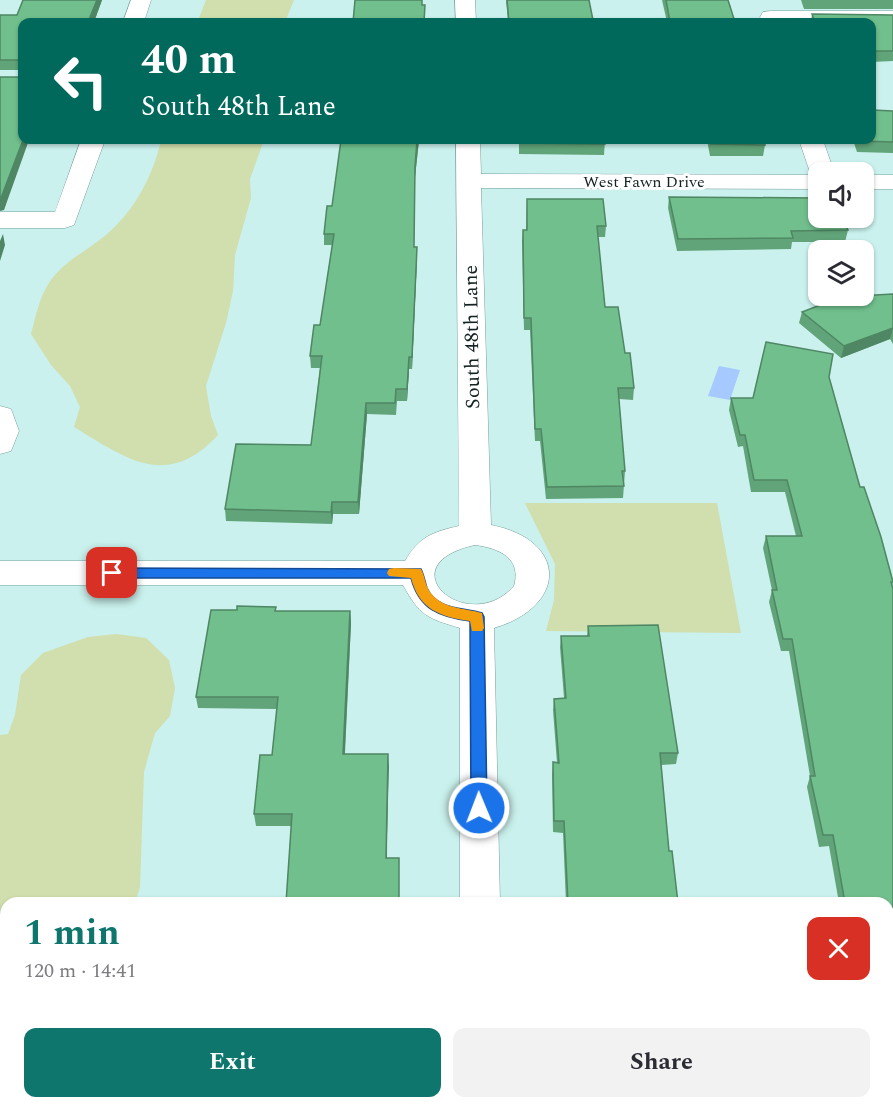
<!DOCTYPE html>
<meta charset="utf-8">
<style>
:root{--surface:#fff;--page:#f2f2f3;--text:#2b2b33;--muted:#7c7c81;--accent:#0f766e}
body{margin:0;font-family:Spectral,serif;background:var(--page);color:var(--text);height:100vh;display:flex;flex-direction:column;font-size:22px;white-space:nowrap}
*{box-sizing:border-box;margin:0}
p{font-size:20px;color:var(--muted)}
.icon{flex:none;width:33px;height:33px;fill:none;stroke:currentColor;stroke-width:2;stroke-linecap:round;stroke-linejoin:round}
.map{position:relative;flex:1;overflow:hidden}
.sheet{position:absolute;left:0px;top:897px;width:894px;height:212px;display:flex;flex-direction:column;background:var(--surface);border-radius:18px 18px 0 0;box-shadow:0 2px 4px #0004}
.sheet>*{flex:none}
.guide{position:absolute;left:18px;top:18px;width:858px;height:126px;border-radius:12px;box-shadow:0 2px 4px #0004;background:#00695c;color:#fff;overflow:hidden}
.fabs{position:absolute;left:808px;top:162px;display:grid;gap:12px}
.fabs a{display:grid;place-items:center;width:66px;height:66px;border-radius:12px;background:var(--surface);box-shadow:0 2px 4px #0004;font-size:30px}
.pin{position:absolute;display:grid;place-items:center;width:51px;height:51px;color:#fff;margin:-26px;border-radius:12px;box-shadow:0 3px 9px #0006}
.me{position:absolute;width:66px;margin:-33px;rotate:359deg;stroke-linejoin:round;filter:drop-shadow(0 0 4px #0008)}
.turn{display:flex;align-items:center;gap:21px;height:126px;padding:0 24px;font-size:27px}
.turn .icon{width:78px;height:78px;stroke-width:2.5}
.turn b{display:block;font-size:42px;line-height:51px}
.round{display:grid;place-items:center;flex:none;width:63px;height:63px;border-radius:12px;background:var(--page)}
.head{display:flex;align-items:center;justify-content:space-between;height:102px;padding:0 24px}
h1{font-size:36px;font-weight:700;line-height:45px;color:var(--accent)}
.action{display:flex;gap:12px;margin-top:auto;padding:12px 24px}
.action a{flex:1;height:69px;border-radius:12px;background:var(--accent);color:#fff;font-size:24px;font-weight:700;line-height:69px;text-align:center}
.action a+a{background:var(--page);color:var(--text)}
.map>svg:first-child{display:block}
</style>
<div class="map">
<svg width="893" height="1108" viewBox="0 0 893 1108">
<rect width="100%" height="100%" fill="#caf1ed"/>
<g fill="#d1dead">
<path d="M206,0H294L285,22H193L199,18Z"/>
<path d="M161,140H264L250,179L251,198L235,255L233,291L226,323L206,386L211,416L218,435C167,490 127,459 74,427L80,407L70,386L51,365L31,334C35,320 38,303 45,290C58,263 85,253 106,235C135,210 153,176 161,140Z"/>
<path d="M525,503H717L741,633L546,631L554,600L555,564Z"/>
<path d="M116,634L146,638L169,660L175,688L170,716L155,733L144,772L140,887L135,903H6V935L0,933V735L8,734L15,715L21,675L43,653L88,637Z"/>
<path d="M6,943V1102L83,1103L82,1108H0V957Z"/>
</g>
<path fill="#a6c9ff" d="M719,366L740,370L730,400L708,396Z"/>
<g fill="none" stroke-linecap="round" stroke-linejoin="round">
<defs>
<g id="street">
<path d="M131,0H151L144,22H123Z"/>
<path d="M455,0H475L476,22H456Z"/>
<path d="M771,11H893V23L763,22L760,17L763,12Z"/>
<path d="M81,140H105L74,225L65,228H0V212H55Z"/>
<path d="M456,140H480L481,174L811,175L799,140H823L834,172H819V189L481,188L491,525C568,540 568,606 494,628L500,903H460V628C427,618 420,616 403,585H0V561H405C419,537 432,532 459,526ZM475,545C499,548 522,558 514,586C468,638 384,565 475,545Z"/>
<rect x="864" y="175" width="29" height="14"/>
<path d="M0,406L11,409L19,431L11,451L0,454Z"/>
<path d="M460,1102H504L505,1108H459Z"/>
</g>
</defs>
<use href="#street" stroke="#7a9f9c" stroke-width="1"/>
<use href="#street" fill="#fff" fill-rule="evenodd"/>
</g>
<g fill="#61a479">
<path d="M102,0L94,22H22V140L4,210L21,77V70H0V15H17Z"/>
<path d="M506,0H589L593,22H508Z"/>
<path d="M662,0H728L735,22H667Z"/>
<path d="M801,0H893V9H804Z"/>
<path d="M812,14L893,15V61L872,62V22H811Z"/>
<path d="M893,111V153L857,152L853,140H872Z"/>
<path d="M341,140H419L415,177L414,247H417V258L412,369H409L407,401H397L396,415L367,414L359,514H333L332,524L226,521L225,509L311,445L320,368H311L310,356L320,325L332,245H324V234L332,206Z"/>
<path d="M519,140H605L604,155L519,154Z"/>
<path d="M707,140H764L765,145L763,156H710Z"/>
<path d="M669,197L848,230L845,242H792L791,249L677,251L668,208Z"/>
<path d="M527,199L606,226L605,237H598L605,307L625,353L634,388L633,400L619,399L625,471L623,498L546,499L540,441H535L530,330H524L522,241L523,230H526Z"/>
<path d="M893,294V344L890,339L841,358L799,323L802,312Z"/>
<path d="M829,377L860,487L893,582L892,586L893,589V1007H888V903H839L829,846L819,847L807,787L810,776L789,651H781L769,602L772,590L763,548L766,536H796L785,492H751L743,446L738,447L729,410L731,398H753Z"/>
<path d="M276,607V611H350L351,623L345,754H388L387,858H399V903H286L291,826H256L254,814L272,755L277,709L198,708L196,697L237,610Z"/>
<path d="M588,626L678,753L676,764L661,765L669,851L678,903H566L563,833L553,832L552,774L553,762L557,763L553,710L554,699L564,698L560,647L561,636H587Z"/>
</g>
<g fill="#4f8663">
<path d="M97,0H102L94,22H88Z"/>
<path d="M23,140H29L4,210L0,211V199Z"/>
<path d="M417,140H419L415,177V166Z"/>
<path d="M3,234L5,245L0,261V241Z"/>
<path d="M417,247V258L412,369V357Z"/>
<path d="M893,328L890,339L841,358L844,346Z"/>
<path d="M409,357V369L407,401V389Z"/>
<path d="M366,403L367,414L359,514L358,502Z"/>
<path d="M332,502L333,514L332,524L331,512Z"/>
<path d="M350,611L351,623L344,766L343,754Z"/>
<path d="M388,754L389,766L386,869V858Z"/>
</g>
<g fill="#71bf8d" stroke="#4f8663" stroke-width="1.5">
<path d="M23,0H97L88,22H22L23,140L1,198L0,199V77H21V60H0V15H17Z"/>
<path d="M355,0H422V5H425L424,22H353Z"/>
<path d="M507,0H589L593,20H581V22H509Z"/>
<path d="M666,0H728L735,22H670Z"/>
<path d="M812,14L893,15V51H872V22H815Z"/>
<path d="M872,110L893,111V142L860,141L859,140H872Z"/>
<path d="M341,140H417L415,166L414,247H417L412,357H409L407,389H396L395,403H366L358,502H332L331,512L225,509L236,444L311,445L322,356H310L314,325H320L334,234H324L327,206H332Z"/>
<path d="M520,140H605V144L520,143Z"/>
<path d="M710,140H764L765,145L711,144Z"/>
<path d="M669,197L819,198V218H843L848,230L791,231L793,238L678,239Z"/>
<path d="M527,199H603L606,226H597L605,307H618L625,353H630L634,388H618L625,471H622L624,486L547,487L541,429H535L531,318H524L523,230H527Z"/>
<path d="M893,294V328L844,346L802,312L841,297Z"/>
<path d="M766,342L833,354L829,377L860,487H864L881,537L893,582H891L893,589V996H888V903H845L833,835H823L810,776H815L792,639H783L772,590H777L766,536H802L787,480H754L745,435H740L731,398H753Z"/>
<path d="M237,606L276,607L275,611H350L343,754H388L386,858H399V898H393V903H286L292,814H254L260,755H272L278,697H196L211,610H237Z"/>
<path d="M658,625L678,753H660L669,851H672L678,903H568L564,821H554L553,762L559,763L554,699L566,698L561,636H589L588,626Z"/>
<path d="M248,1102H381V1108H247Z"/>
<path d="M582,1102H748L749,1108H583Z"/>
</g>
<path fill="#1a73e8" stroke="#114b97" stroke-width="1.5" d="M112,568L421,569C424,575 425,582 427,588C437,610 462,607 482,613L484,617L487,808L484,812L479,814L473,812L471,808L470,621C439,617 419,609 411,578H112L105,573Z"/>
<path fill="#f59e0b" d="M394,568L421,569C425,576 425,585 430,592C442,609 464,608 482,613L484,628L482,631H472L470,621C440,617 419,609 411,578L389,576L387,573L389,569Z"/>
<g text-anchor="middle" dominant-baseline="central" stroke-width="6" stroke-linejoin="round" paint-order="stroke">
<g font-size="16" fill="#142322" stroke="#fff">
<text x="644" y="182">West Fawn Drive</text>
</g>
<g font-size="20" fill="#142322" stroke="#fff">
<text transform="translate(472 337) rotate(-91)">South 48th Lane</text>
</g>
</g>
</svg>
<div class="fabs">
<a><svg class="icon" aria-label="sound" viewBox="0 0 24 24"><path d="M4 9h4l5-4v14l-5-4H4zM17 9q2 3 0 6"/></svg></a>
<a><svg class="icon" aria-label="layers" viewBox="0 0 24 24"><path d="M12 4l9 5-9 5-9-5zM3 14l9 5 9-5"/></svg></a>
</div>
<div class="pin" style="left:112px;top:573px;background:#d93025"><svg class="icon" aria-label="arrive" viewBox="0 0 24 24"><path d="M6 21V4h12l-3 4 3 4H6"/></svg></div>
<svg class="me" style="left:479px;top:808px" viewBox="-20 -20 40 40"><circle r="17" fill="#1a73e8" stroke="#fff" stroke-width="3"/><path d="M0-11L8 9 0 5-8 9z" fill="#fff"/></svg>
<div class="guide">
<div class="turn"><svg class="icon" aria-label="left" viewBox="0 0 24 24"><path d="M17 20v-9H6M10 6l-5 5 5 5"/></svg><div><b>40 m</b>South 48th Lane</div></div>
</div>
<section class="sheet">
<div class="head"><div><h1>1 min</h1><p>120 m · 14:41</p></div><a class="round" style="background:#d93025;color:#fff"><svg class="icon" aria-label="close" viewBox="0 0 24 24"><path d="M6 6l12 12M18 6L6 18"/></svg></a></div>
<div class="action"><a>Exit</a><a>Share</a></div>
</section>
</div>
